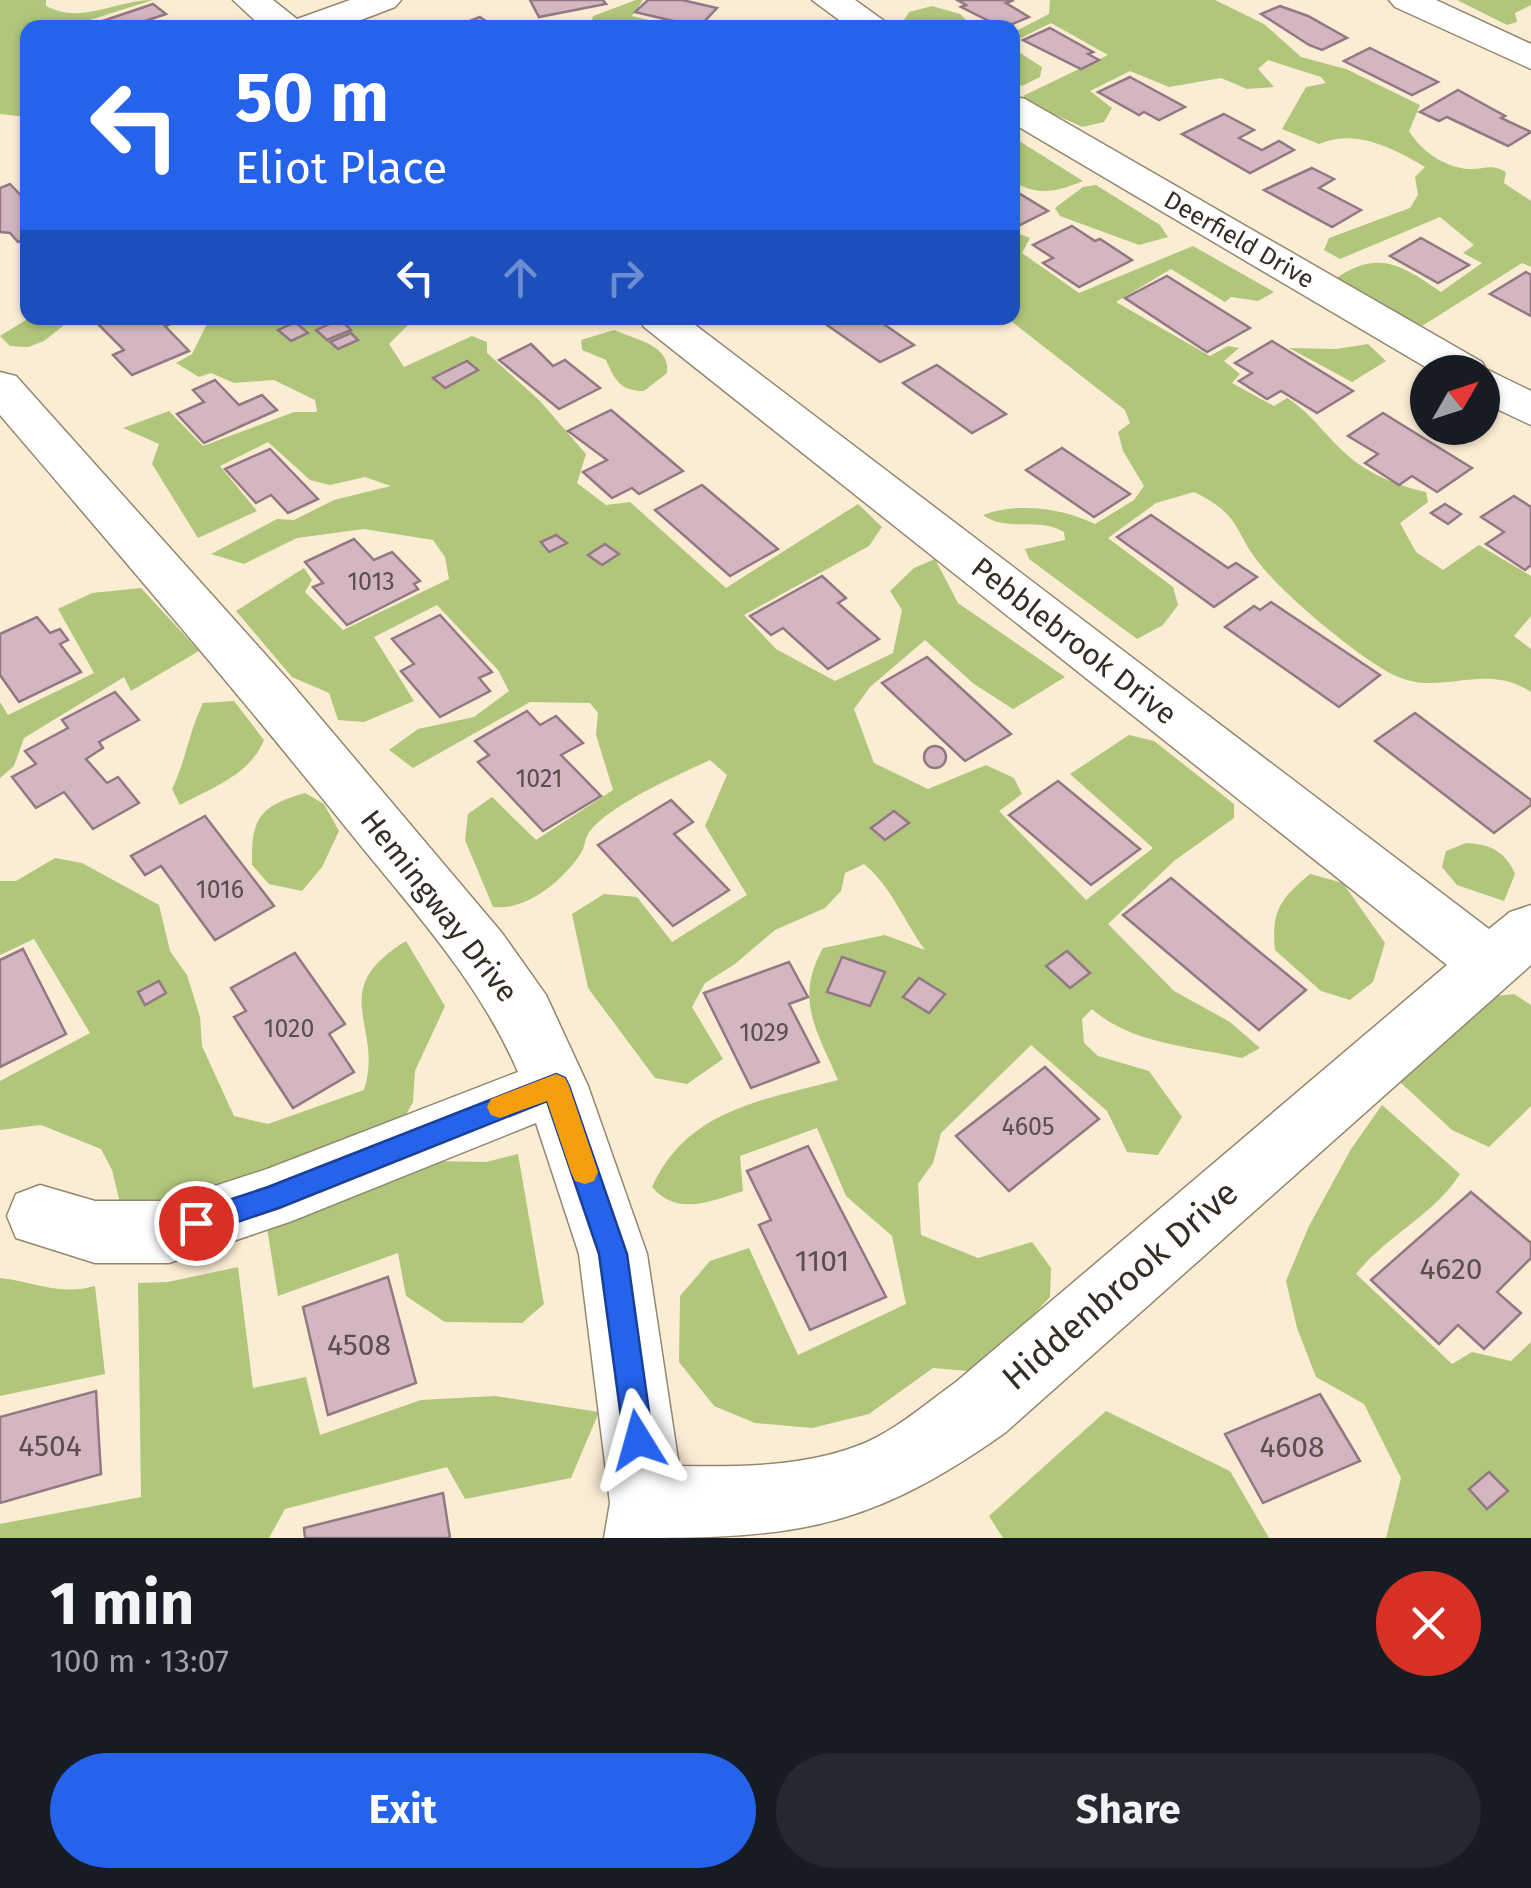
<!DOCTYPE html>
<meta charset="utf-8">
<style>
:root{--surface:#171b24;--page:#242831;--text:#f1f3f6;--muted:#9ea1a6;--accent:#2563eb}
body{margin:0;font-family:"Fira Sans",sans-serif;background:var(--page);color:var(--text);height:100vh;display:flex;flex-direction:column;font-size:38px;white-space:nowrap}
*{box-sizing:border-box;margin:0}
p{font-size:32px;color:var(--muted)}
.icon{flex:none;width:55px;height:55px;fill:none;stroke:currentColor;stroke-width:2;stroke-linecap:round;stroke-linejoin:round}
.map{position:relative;height:1538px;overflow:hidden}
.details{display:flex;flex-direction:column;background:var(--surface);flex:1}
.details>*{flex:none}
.banner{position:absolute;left:20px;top:20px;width:1000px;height:305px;border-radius:20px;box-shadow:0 2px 8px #0004;background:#2563eb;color:#fff;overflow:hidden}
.needle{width:65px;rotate:51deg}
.buttons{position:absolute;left:1410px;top:355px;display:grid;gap:20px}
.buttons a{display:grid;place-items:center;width:90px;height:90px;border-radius:50%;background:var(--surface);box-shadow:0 2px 8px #0004;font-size:50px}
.pin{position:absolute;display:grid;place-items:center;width:85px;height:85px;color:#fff;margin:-42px;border:5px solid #fff;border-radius:50%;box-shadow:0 2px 10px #0007}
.me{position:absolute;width:110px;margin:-55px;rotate:352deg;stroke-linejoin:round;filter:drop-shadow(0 0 8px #0008)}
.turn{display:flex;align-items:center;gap:35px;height:210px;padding:0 50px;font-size:45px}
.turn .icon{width:130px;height:130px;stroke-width:2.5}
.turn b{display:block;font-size:70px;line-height:85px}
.lanes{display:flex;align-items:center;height:95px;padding:0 50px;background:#0003;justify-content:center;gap:50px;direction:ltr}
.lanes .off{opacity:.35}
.round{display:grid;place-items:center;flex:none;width:105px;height:105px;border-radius:52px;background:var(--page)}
.head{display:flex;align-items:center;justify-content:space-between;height:170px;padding:0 50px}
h1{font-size:60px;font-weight:700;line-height:75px}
.cta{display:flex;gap:20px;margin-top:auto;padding:20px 50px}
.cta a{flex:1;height:115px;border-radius:60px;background:var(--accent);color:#fff;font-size:40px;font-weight:700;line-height:115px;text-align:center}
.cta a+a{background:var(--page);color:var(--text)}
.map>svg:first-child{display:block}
</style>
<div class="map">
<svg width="1531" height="1538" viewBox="0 0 1531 1538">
<rect width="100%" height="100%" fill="#fbecd4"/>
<g fill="#b0c67a">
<path d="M0,0H46V6C83,25 115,0 153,0L68,27L28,28L27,117L0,114Z"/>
<path d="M636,0H643L632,16L678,27H590L593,16Z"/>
<path d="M1050,0H1215L1264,24L1301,57L1346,69L1420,105L1409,131C1421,151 1444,167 1468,169C1484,170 1490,163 1506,172L1504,183L1531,201V267L1522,263L1422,326L1335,279C1379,249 1401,265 1441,292L1482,263L1463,253L1474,245L1440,217L1340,259L1324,250L1329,238L1410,208L1418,195L1415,177L1425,167C1394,148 1354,128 1319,144L1282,129L1306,87L1326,83L1321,77L1268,60L1258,69L1274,87L1247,89L1221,78L1169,87L1130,71L1090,91L1112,108L1104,122L1082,127C1063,117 1038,110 1023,96L1108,55L1051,23L1019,39L1020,53L1042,67L1040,77L1022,86L1013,82L1012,33L1049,14Z"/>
<path d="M1457,0H1531V5L1515,13L1517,22L1507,25Z"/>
<path d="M932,6L960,14L973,27H912L903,22L909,12Z"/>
<path d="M1013,137L1083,181C1056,192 1039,196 1013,182Z"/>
<path d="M1096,185L1160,225L1168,237L1139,245L1060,216L1055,208L1083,187Z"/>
<path d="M1013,232L1030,238L1022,253L1079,293L1193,246L1274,292L1258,301L1231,297L1225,302L1171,269L1116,302L1210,356L1228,346L1239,348L1224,361L1240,374L1232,383L1274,406L1287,398C1313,414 1328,440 1352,459C1371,475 1402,487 1426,492L1428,502L1400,523L1416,552L1443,570L1479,545L1531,576V616L1514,636L1531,649V692C1485,661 1441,697 1396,676C1361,660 1289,599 1264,569C1232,532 1244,516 1194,492L1156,503L1108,538L1173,587L1178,605L1163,625L1137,639L1029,559L1025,549L1065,540L1064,532C1037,516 1007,533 983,515C1017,502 1062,508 1095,524L1134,500L1144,486L1123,451L1118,432L1130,423L1125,410L1007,318H1012Z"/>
<path d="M29,318H64L63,326L44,341L28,347L10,346L0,336Z"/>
<path d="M210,318H403L409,324L389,344L404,367L472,336L487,342V353L540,401L586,454L577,483L606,505L630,502L726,588L858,504L882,527L869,546L744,615L776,649L835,681L893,653L902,610L890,591L914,568L935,559L958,603L1065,677L1013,709L974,684L925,640L870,687L854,709L874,763L928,789L986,765L1014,778L1022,794L999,811L1086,900L1153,848L1070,774L1129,735L1154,741L1234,804V818L1174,861L1108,924L1174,991L1230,1022L1260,1048L1242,1058C1193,1047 1131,1044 1092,1009L1082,1019L1084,1043L1098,1056L1149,1071L1182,1117L1158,1155L1127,1152L1107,1111L1031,1045L941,1133L933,1163L918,1184L921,1235L978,1258L1032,1242L1051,1268L1050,1297L988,1363L969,1371L933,1368L869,1414L812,1428L755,1423L714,1406L679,1362L680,1296L710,1261L749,1248L798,1355L906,1304L892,1236L846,1196L817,1128L740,1156L743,1191C711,1201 678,1217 652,1187C687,1109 764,1100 838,1080C817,1030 794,1000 823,948L885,935L925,950C904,921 891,886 864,864L845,873L841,891L825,908L775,930L735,964L705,983L692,1007L723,1059L687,1084L655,1078L588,988L572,914L604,894L637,897L672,942L747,895L705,826L727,775L710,760C678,775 611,804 590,831C585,837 585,847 581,853C563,881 526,911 493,907L465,840L468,814L492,797L536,840L613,790L596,735L598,713L590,703L530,702L413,768L389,750L418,729L474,717L509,691L498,670L437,605L374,637L414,701L364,722L338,720L329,693L292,677L236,611L304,568L312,580L305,592L343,630L449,579L445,557L433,540L364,529L297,538L244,564L211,554L277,519L294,520L334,500L391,486L365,477L330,485L310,480L268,442L220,466L257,511L198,538L152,464L159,444L123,428L169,411L203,446L294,412H317L315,400L274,380L234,383L211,373L199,377L176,363L192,354Z"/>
<path d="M614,330C636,340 671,345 667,373L644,391C621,391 615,381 606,360L582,350L581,340Z"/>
<path d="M1368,344L1386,361L1352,382L1289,348L1336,349Z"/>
<path d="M141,588L199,651L131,691L124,677L24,738L14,766L0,778V702L8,715L94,673L58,609L92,593Z"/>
<path d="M234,701L264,740C250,775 211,788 180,805L172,789C186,760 189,732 203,703Z"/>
<path d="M305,793L324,804L339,831L322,867L302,891L269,884L252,865C251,817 260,806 305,793Z"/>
<path d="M1466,843C1490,844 1505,851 1515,874L1504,901L1457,885L1442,867L1446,851Z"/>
<path d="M55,858L82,863L159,905L170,951L187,975L200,1017L202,1046L234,1116L268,1124L364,1090C385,1026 324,991 406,941L445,1006L415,1071L413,1102L400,1125L191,1201L121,1207L112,1170L101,1149L41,1125L0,1130V1081L90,1033L34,939L0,955V881H16Z"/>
<path d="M1310,874L1343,883L1385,943L1373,982L1350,1000L1321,991L1275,950C1271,911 1280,899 1310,874Z"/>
<path d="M1514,994L1531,1005V1106L1489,1147L1452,1130L1400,1082L1486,997Z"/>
<path d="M1382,1105L1460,1174C1434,1215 1387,1235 1356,1274L1452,1364L1472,1352L1511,1361L1531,1342V1538H1386L1401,1478L1364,1404L1316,1377L1297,1328L1286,1281L1309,1226L1351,1149Z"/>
<path d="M518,1154L544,1304L522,1323L445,1322L406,1296L398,1253L278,1296L266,1222L428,1161L486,1162Z"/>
<path d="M238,1267L253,1388L306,1377L320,1435L421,1400L495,1396L599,1412L571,1478L465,1499L447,1467L285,1509L269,1538H0V1524L141,1497L138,1283L168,1282Z"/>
<path d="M0,1278C36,1282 60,1296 95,1286L105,1374L0,1396Z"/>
<path d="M1106,1411L1230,1471L1269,1538H1003L989,1516Z"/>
</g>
<g fill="#d3b6c1" stroke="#937883" stroke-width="2.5">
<path d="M530,0H603L606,4L539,17Z"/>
<path d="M648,0H682L717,8L699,27L635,12Z"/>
<path d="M957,0H1014L1006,3L1029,17L1003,28L961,7L966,5Z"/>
<path d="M153,4L166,14L139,23L145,28H82Z"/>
<path d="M1280,6L1308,16L1347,38L1322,50L1309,45L1261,14Z"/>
<path d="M480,17L495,28H442L457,26Z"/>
<path d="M1050,28L1093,52L1088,54L1099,60L1081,69L1023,40Z"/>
<path d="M1370,48L1438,82L1412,95L1344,61Z"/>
<path d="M1130,77L1185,107L1159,120L1144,112L1139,115L1098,92Z"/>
<path d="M1458,90L1505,116L1501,118L1531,132L1508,146L1447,117L1439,121L1420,112Z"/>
<path d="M1224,114L1254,130L1239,138L1262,150L1279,141L1294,150L1250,173L1182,134Z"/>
<path d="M1312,168L1334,179L1319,188L1361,210L1332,227L1264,190Z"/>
<path d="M10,184L28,203V238L18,242L10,233L0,232V188Z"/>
<path d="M1012,189L1048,211L1014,228Z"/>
<path d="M1072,226L1095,241L1100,239L1132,260L1079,287L1043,263L1053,258L1033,245Z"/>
<path d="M1421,238L1469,265L1438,283L1390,256Z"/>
<path d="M1526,272L1531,275V316L1490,294Z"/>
<path d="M1167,276L1250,328L1207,352L1125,298Z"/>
<path d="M105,318H185L165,326L189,351L132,375L113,355L124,350L95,321Z"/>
<path d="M817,318H875L914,345L880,362Z"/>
<path d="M340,319L351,330L327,340L316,330Z"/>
<path d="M295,322L308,333L291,341L278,330Z"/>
<path d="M351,333L358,340L338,349L330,342Z"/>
<path d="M1272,341L1353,391L1317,413L1281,391L1267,399L1239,381L1252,373L1235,363Z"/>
<path d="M531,344L553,366L565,360L600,388L559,409L499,360Z"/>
<path d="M467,361L478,370L445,388L433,378Z"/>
<path d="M937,365L1006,414L972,433L903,383Z"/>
<path d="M215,380L239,405L262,395L277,410L204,443L177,414L204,402L193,390Z"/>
<path d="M611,410L683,471L639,494L632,488L612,498L583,472L607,460L568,431Z"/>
<path d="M1383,413L1472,468L1437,492L1412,476L1399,485L1365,463L1378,454L1348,436Z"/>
<path d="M1062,448L1130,494L1094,517L1026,470Z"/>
<path d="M270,449L318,499L288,513L271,495L256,503L225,469Z"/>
<path d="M702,485L778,549L730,576L655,510Z"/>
<path d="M1514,496L1531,507V565L1525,570L1486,544L1504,532L1481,517Z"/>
<path d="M1445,504L1461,514L1448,524L1431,513Z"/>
<path d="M1151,515L1228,568L1236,563L1257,577L1214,607L1117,537Z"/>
<path d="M556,535L567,543L549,552L541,542Z"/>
<path d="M354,539L374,560L392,552L420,581L414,584L418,589L347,625L313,587L323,583L305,562Z"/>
<path d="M605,544L619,554L602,565L588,555Z"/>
<path d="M822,576L846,598L838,603L879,639L828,669L783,628L771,635L750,616Z"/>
<path d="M1271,602L1380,675L1339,707L1225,627L1254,606L1260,610Z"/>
<path d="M440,615L492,672L479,678L490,691L440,717L401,671L414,664L392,639Z"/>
<path d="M37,617L50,633L60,629L68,640L60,644L81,672L19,702L0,675V634Z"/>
<path d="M927,657L1011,734L965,761L882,683Z"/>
<path d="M115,692L139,720L99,742L103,748L86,759L107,783L118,777L139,803L93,829L64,792L36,808L12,777L36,764L25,751L68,728L62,720Z"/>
<path d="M527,711L540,725L556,716L583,743L561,755L601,796L543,831L478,762L489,755L475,741Z"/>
<path d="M1415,713L1531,800V805L1494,833L1375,741Z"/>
<circle cx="935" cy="757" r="11"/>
<path d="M1058,781L1140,849L1091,885L1009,815Z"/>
<path d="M671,800L693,822L674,834L729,890L673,926L598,845Z"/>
<path d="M894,811L909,823L885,840L871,828Z"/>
<path d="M205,816L274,906L215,940L161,866L145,875L131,856Z"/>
<path d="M1171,878L1244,939L1306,990L1259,1030L1123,915Z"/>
<path d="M23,949L66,1034L0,1067V960Z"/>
<path d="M1067,951L1090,973L1070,988L1046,966Z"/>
<path d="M295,953L345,1024L329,1034L354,1072L293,1108L234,1017L246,1011L231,988Z"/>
<path d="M842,957L885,972L870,1006L827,992Z"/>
<path d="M789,962L808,997L789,1004L819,1062L751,1088L704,993Z"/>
<path d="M919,978L945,994L929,1013L903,997Z"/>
<path d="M159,981L166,993L145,1005L138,992Z"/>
<path d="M1045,1067L1099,1119L1009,1191L956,1136Z"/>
<path d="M808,1146L886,1297L810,1330L759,1225L771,1220L747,1171Z"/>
<path d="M1471,1192L1531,1243V1258L1497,1292L1521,1313L1484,1349L1458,1325L1439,1344L1371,1280Z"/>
<path d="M388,1277L416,1383L328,1415L303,1307Z"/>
<path d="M96,1391L101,1474L0,1503V1417Z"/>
<path d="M1320,1394L1360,1461L1263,1503L1225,1434Z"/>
<path d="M1489,1472L1508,1491L1487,1509L1469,1489Z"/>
<path d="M443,1493L450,1538H305L304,1528Z"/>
</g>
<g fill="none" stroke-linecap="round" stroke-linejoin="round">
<defs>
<g id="minor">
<path d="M233,0H273L297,19L350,0H401L395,7L340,28H263Z"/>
<path d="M812,0H855L894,28H850Z"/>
<path d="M1389,0H1436L1531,44V69L1395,7Z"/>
<path d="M1012,96L1025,99L1482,362L1486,369L1531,391V425L1482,402V372H1434L1012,123Z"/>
<path d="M638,318H686L1489,929L1510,912L1531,905V965L1006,1432C857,1538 783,1538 604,1538L610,1503L579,1254L536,1123L292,1221L169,1263H95L16,1238L7,1216L16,1194L40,1185L95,1201H169L267,1169L518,1072C479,981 410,907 348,830C235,689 117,552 0,415V372L16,376L290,682L502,933L546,995L588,1086L647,1254L679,1466C737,1467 802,1467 857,1446C893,1433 925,1404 956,1382L1447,965L644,327Z"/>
</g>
</defs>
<use href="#minor" stroke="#948770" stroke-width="3"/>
<use href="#minor" fill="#fff" fill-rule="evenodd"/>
</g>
<path fill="#2563eb" stroke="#184099" stroke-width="2.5" d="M556,1074L565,1078L569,1086L627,1254L653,1440L649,1451L638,1455L628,1451L624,1440L599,1254L547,1101L279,1208L196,1236L186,1232L182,1223L186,1214L268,1187Z"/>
<path fill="#f59e0b" d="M556,1074L565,1078L569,1086L598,1172L594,1181L585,1184L575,1181L571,1172L547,1101L500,1118L491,1115L487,1107L491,1099Z"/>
<g text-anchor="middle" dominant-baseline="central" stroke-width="8" stroke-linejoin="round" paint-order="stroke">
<g font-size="25" fill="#332d24" stroke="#fff">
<text transform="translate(1239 240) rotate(30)">Deerfield Drive</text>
</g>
<g font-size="25" fill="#5b4f4b">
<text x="371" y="582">1013</text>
<text x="539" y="779">1021</text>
<text x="220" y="890">1016</text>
<text x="289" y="1029">1020</text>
<text x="764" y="1033">1029</text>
<text x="1028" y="1127">4605</text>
</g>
<g font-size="30" fill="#332d24" stroke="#fff">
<text transform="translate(1074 641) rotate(38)">Pebblebrook Drive</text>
<text transform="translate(439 906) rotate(52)">Hemingway Drive</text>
</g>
<g font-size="30" fill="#5b4f4b">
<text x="822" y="1261">1101</text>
<text x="1451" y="1269">4620</text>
<text x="359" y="1345">4508</text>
<text x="50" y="1446">4504</text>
<text x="1292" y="1447">4608</text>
</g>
<g font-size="35" fill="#332d24" stroke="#fff">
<text transform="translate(1120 1285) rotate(-41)">Hiddenbrook Drive</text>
</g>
</g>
</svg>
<div class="buttons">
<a><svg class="needle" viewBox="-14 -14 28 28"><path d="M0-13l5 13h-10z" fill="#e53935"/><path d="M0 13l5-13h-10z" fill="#9ea1a6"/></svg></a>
</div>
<div class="pin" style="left:196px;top:1223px;background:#d93025"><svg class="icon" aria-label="arrive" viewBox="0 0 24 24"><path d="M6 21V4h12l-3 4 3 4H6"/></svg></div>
<svg class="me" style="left:638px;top:1440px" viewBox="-20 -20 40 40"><path d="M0-17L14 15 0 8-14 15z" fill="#2563eb" stroke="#fff" stroke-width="4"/></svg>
<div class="banner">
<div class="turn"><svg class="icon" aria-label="left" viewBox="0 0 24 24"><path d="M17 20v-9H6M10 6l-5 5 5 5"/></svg><div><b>50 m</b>Eliot Place</div></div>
<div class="lanes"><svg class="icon" aria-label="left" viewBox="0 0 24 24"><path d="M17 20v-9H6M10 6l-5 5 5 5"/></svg><svg class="icon off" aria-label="ahead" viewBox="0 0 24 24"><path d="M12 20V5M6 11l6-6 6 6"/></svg><svg class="icon off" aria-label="right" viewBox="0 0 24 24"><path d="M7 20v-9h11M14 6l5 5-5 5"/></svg></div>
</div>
</div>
<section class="details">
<div class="head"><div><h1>1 min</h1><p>100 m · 13:07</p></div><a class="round" style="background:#d93025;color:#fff"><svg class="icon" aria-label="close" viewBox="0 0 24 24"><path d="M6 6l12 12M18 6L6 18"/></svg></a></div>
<div class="cta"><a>Exit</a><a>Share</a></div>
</section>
